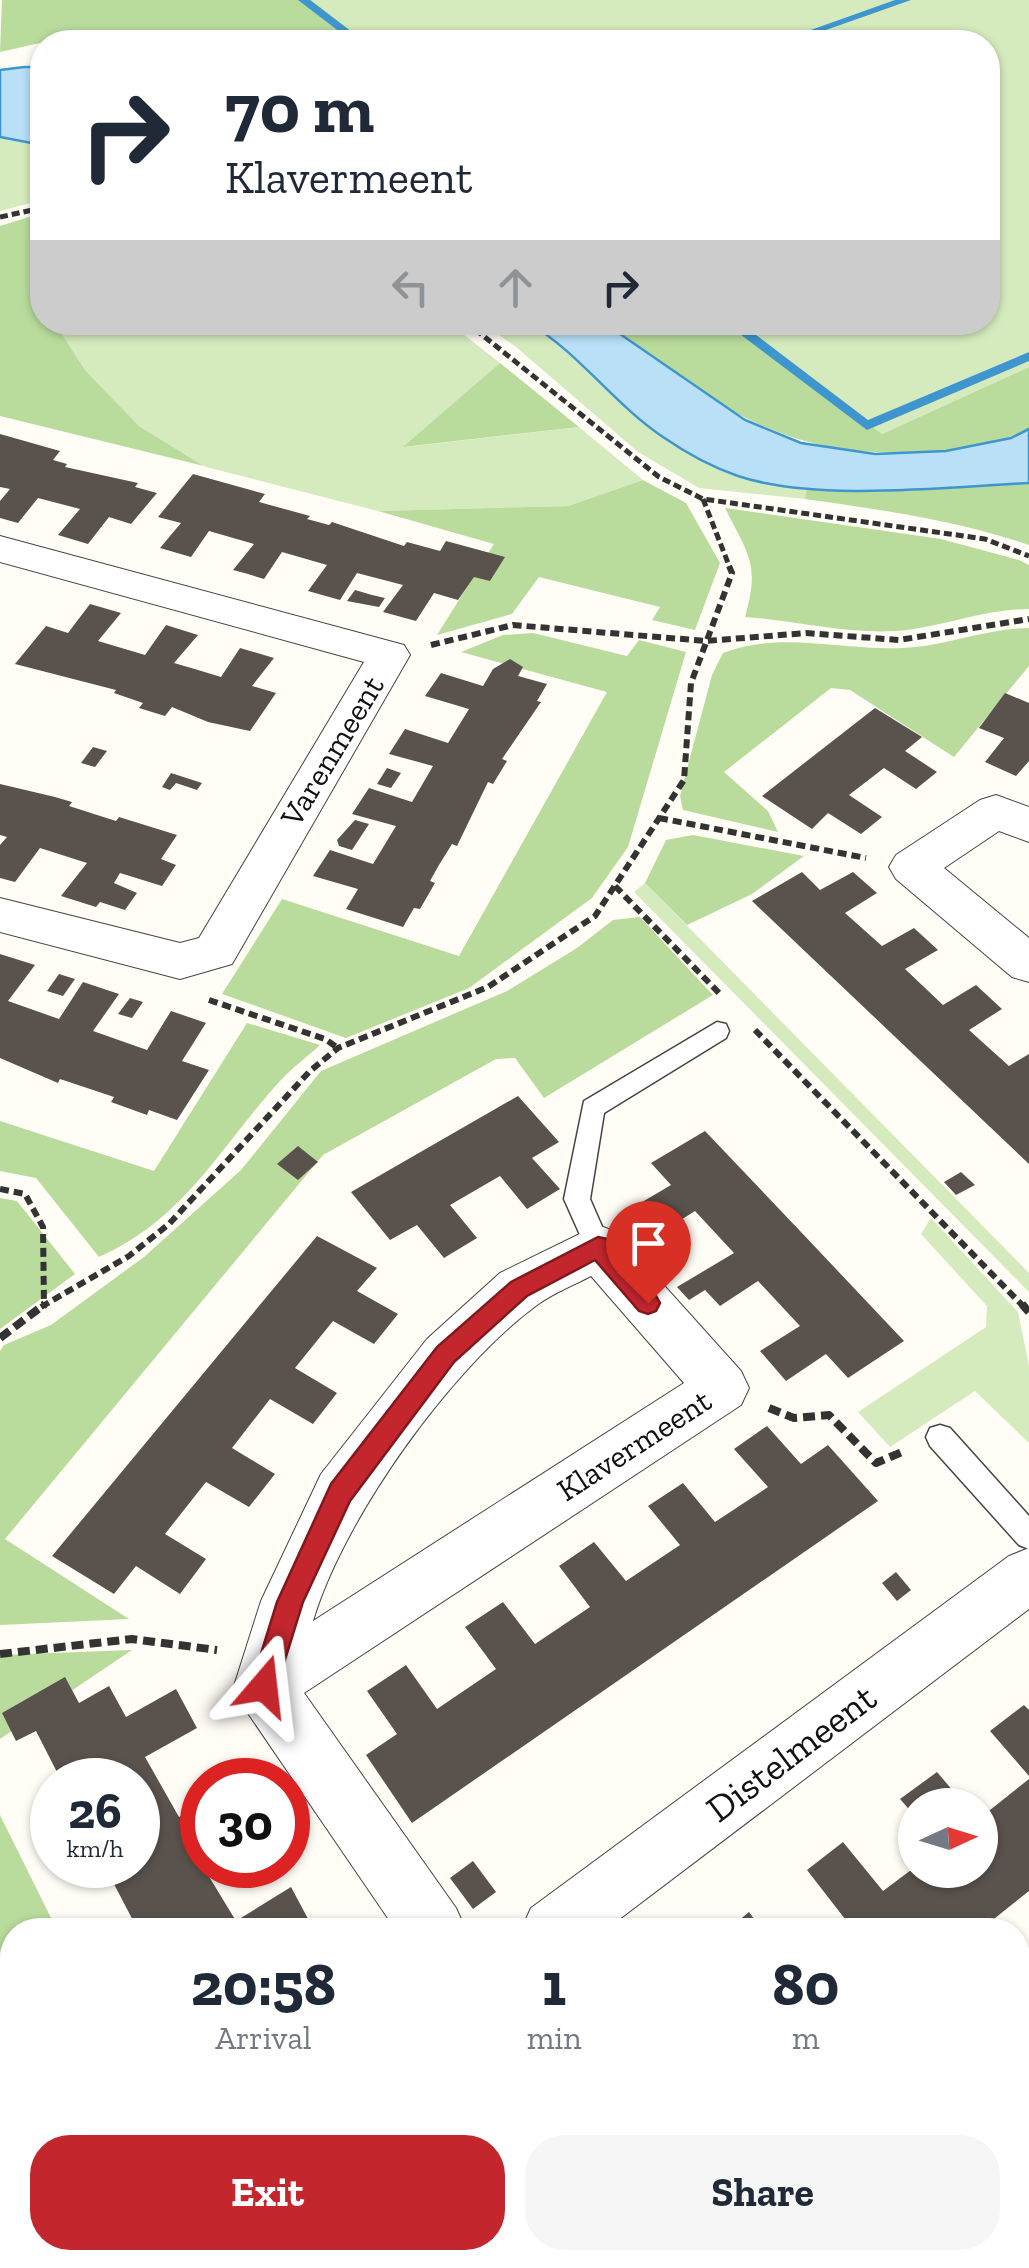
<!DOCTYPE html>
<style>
:root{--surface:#fff;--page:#f6f6f7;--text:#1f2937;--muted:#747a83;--accent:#c4262e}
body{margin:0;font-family:"Zilla Slab",serif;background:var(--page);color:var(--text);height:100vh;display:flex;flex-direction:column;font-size:38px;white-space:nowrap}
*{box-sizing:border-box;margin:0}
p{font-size:32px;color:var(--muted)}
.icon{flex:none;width:55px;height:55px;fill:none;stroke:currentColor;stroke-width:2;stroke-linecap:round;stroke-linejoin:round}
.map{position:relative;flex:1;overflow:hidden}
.side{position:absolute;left:0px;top:1918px;width:1030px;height:352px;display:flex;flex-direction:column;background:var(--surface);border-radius:40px 40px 0 0;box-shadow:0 2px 8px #0004}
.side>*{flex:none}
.guide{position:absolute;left:30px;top:30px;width:970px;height:305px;border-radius:40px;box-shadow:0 2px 8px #0004;background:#fff;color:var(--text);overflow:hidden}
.needle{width:65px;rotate:86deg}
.buttons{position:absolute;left:898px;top:1788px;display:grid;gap:20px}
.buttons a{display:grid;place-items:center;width:100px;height:100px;border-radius:50%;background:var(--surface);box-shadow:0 2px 8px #0004;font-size:50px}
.speed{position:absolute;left:30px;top:1758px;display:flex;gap:20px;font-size:50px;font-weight:700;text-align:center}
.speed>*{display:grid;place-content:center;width:130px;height:130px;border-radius:50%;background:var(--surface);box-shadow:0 2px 8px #0004;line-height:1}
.speed small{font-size:25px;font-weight:400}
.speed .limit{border:15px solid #d22;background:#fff;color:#111}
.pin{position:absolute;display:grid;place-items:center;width:85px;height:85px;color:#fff;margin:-102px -42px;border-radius:50% 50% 50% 0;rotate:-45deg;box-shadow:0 0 10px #0007}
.pin .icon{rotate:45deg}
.me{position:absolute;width:110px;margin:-55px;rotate:17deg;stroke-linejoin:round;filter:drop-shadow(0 0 8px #0008)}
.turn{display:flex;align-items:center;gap:35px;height:210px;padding:0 30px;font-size:45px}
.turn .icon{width:130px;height:130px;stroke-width:2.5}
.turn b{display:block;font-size:70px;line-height:85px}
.lanes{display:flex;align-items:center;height:95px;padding:0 30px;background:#0003;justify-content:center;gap:50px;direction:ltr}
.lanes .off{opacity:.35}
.eta{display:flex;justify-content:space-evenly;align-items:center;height:170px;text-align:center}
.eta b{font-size:60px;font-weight:700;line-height:70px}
.button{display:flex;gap:20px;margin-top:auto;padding:20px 30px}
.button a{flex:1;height:115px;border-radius:40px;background:var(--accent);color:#fff;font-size:40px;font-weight:700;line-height:115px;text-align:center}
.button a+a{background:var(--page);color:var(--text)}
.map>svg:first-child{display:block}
</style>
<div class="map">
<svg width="1029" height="2268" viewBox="0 0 1029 2268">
<rect width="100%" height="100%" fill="#fffdf5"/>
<g fill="#d5ebbd">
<path d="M311,0H1029V367L882,434L734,323L988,322V42H366Z"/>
<path d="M143,33L227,42H44L80,34Z"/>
<path d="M0,137L42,145V200L0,211Z"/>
<path d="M55,323H449L500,363L405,447L579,427L643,480L568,506L378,511L206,467L139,426L85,370Z"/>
<path d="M482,323H529C551,336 569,355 588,372C657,433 710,481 807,487L805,499L699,488L638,452L516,347Z"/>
<path d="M645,883L1029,1273V1292L634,892Z"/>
<path d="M931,1218L1018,1312L1029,1366V1443L975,1391L890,1447L858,1412L986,1327L987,1306L921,1234Z"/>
<path d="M0,2054L12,2077V2258H54L40,2267L0,2268Z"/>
</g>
<g fill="#b9dc9c">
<path d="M311,0L366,42H227L143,33L80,34L0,52L2,0Z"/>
<path d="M42,213V322L55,323L85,370L139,426L204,466L0,416V226Z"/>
<path d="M604,323H734L882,434L1029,367V429C995,446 954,451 916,452C778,459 710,400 604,323Z"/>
<path d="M500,363L579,427L403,447Z"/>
<path d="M643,480L686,503L720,563L695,630L652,620L660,607L539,577L512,614L437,635L494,544L378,511L568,506Z"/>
<path d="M1029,483V545C956,520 882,510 805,499L807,487L896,491Z"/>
<path d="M725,508L941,539L1019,560L1029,565V609C987,609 948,625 907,630C854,636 798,621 745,617C760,564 749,556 725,508Z"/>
<path d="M1029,628V666L954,757L850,690L831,688L724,772L768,811L778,832L683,810L680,796L684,780L712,675L723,653C786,629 849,654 915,647C953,643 990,628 1029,628Z"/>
<path d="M533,633L627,656L639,640L686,652L628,847L592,898L469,988L346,1038L222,994L282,899L459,956L607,692L461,652L503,635Z"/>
<path d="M693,835L804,856L752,894L687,925L645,883L666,840Z"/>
<path d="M640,917L713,995L544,1098L515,1058L496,1059L323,1155L5,1539L129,1619L0,1625V1351L4,1345L51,1325L144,1257L241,1170L321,1071L507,991L577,948L613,920Z"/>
<path d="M247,1023L320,1045C307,1057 292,1068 280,1081C220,1147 185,1219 99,1257L36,1178L0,1171V1121L154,1171Z"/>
<path d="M0,1198L17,1201L75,1274L0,1329Z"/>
<path d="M132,1650L0,1739V1655Z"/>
<path d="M0,1815L57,1930H12V1973L0,1950Z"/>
</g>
<g fill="#b9e0f7" stroke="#3f96cf" stroke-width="2.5">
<path d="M24,67H42V145L0,137V70Z"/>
<path d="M529,323H604L745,420L801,443L875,454L946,451L1011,438L1029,429V483C947,487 815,502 738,476C712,467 686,453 663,437C615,405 579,353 529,323Z"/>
</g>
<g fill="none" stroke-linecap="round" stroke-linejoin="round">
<g fill="#3f96cf" fill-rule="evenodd">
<path d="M298,0H310L365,42H353Z"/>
<path d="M895,0H911L792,42H777Z"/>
<path d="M724,322H739L868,420L1029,352V361L867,430Z"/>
</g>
</g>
<g fill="#5a524d">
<path d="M0,434L60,451L53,460L67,464L65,467L138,483L135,487L157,493L131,524L109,517L88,544L58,535L80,509L38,498L18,523L0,518V501L10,489L0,487Z"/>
<path d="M193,474L265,494L259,502L310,516L307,519L329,525L332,522L404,546L407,542L440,551L446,541L505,557L490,581L474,577L458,600L434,593L416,621L383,612L403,585L357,573L340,600L308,591L327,565L282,552L264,579L248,574L233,570L254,544L209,531L191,557L160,548L181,523L158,517Z"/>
<path d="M355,590L372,595L385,598L379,607L347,601Z"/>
<path d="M90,604L121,613L98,641L145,655L166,625L198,635L174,663L198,670L221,677L240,648L274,658L252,686L276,693L250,731L208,722L172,707L165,716L139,708L143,703L114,693L116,690L15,664L46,626L68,633Z"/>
<path d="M510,659L523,667L518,676L547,684L537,701L541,702L502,759L507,761L493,784L488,782L457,846L452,844L439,865L430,881L435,883L420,909L414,908L403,927L346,909L358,889L313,876L330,850L373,864L396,826L352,814L369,788L412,802L433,766L389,754L405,729L448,743L469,709L425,696L432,686L441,673L483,686L493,669Z"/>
<path d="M1005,693L1029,703V761L1016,776L985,762L1004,738L979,728Z"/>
<path d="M875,708L922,737L905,751L937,772L916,789L884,768L849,795L882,817L861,834L828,813L812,829L762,796Z"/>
<path d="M93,747L107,751L95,767L81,763Z"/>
<path d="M387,768L401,773L391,788L377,784Z"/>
<path d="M171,773L202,783L197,790L176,783L170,790L162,787Z"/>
<path d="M0,784L55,797L72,802L69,806L116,821L119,817L177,835L161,859L176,865L162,886L120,873L114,883L137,893L125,910L100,902L96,907L61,896L87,863L40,848L15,882L0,878V845L7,837L0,835Z"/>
<path d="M355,820L369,824L352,850L339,846L337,840Z"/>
<path d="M802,872L820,890L853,872L877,893L845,913L882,946L914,928L938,950L905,969L943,1005L976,985L1002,1009L969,1030L1009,1066L1029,1054V1164L752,901Z"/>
<path d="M0,954L35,965L8,1001L59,1019L83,982L119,994L93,1031L147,1050L171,1011L206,1023L182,1061L209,1070L177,1120L149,1110L147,1115L111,1102L114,1097L60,1079L58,1083L0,1058Z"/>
<path d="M59,974L75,979L63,996L47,991Z"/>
<path d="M130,998L143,1002L132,1018L118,1014Z"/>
<path d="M518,1096L559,1142L532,1158L560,1189L527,1209L500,1176L450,1205L477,1238L444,1258L417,1225L390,1240L351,1192Z"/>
<path d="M705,1131L801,1232L904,1341L848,1378L826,1354L786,1381L760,1351L800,1326L758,1281L720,1306L705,1290L689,1300L677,1287L734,1253L695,1211L657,1235L632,1208L671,1185L651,1163Z"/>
<path d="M298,1146L318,1162L298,1180L277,1164Z"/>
<path d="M961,1172L975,1185L956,1195L944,1182Z"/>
<path d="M317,1236L377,1268L357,1291L398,1314L374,1344L333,1321L295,1368L337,1393L313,1424L270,1399L232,1448L275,1474L249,1507L206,1482L165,1534L206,1559L180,1594L136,1566L114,1594L52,1556Z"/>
<path d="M767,1426L801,1464L828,1445L878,1501L412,1823L366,1755L397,1734L367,1691L406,1665L437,1709L496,1669L465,1627L503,1602L535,1644L590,1607L559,1566L594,1542L626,1581L680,1545L648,1506L683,1483L715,1522L768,1487L734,1449Z"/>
<path d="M896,1572L911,1590L897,1601L882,1583Z"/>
<path d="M65,1677L79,1703L109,1686L126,1717L176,1689L197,1728L145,1757L179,1817L202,1803V1865L236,1921L291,1887L314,1930H138L104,1865H138V1780H61L36,1731L16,1741L2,1713Z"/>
<path d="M1024,1705L1029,1710V1776L990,1731Z"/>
<path d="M937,1772L965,1805H915V1816L900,1799Z"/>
<path d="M1029,1779V1891L980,1930H831L845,1919L807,1870L843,1842L883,1891L915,1867V1870H980V1818Z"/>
<path d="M473,1861L496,1892L473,1909L450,1878Z"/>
<path d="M749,1912L762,1930H726L731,1927Z"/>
<path d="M429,2258H536L549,2268H424Z"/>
</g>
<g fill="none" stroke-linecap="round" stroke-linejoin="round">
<defs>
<g id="service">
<path d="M717,1022L726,1024L729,1031L726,1038L604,1113L590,1199L611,1247L607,1255L598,1258L589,1255L564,1199L584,1101Z"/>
<path d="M940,1425L950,1428L1029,1516V1549L1019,1545L930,1446L926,1437L930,1428Z"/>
</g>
<g id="minor">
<path d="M0,536L404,645L410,655L232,964L180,979L0,932V898L180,943L199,938L364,662L0,562Z"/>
<path d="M996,795L1029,807V842L999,831L944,868L1029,938V982L1012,977L896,879L889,867L896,855L980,800Z"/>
<path d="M598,1225L616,1232L741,1371L749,1388L741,1405L304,1693L456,1908L466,1930H396L243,1706L234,1686L261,1601L321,1474L427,1339L500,1273ZM591,1276L684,1383L313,1621C343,1519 451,1368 537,1305C553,1293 574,1285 591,1276Z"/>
<path d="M1029,1548V1609L605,1930H521L531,1908L1009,1556Z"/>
<path d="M67,2258H145L141,2268H63Z"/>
<path d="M661,2258H729L725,2268H657Z"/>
<path d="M790,2258H886L890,2268H794Z"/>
</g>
</defs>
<use href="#service" stroke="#444" stroke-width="3"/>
<use href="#minor" stroke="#444" stroke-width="2"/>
<g stroke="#333" stroke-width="5" stroke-dasharray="8 4" stroke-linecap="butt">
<path d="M0,217L42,208"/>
<path d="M466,322L659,477L703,499L985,539L1029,556"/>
<path d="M703,499L730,568"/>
</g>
<g stroke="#333" stroke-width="6" stroke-dasharray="9 5" stroke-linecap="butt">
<path d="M431,645L513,625L706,641L806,633L899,640L1029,619"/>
<path d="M659,818L866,858"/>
<path d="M615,886L722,996"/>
<path d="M209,1000L325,1039L338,1048"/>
<path d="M755,1030L1024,1307"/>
<path d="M0,1189L25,1194L43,1227L44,1305"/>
<path d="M41,1307L129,1256L169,1224L310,1071L338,1048L488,987L595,916L684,780L691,683L732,573L729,566"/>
</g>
<g stroke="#333" stroke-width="8" stroke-dasharray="12 6" stroke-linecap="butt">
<path d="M1022,1304L1029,1312"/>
<path d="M0,1338L45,1304"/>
<path d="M769,1408L794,1418L829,1415L876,1463L902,1452"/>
<path d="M0,1654L132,1639L217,1650"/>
<path d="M0,2047L12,2062"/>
<path d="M178,2268L182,2258"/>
</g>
<use href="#service" fill="#fff" fill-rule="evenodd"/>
<use href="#minor" fill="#fff" fill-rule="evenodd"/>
</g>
<path fill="#c4262e" stroke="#7f191e" stroke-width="2.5" d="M598,1237L607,1239L656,1296L660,1303L656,1311L648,1314L639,1311L595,1260L527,1296L454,1362L350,1501L303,1602L274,1695L264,1699L254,1695L251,1686L277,1602L331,1484L437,1347L511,1282Z"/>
<g text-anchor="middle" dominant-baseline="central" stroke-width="10" stroke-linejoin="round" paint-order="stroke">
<g font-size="32" fill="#111" stroke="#fff">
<text transform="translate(332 751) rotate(-59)">Varenmeent</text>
<text transform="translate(634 1445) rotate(-33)">Klavermeent</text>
</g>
<g font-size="38" fill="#111" stroke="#fff">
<text transform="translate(791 1753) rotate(-37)">Distelmeent</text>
</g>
</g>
</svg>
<div class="buttons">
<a><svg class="needle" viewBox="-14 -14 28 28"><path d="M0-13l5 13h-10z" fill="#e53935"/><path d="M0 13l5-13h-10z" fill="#747a83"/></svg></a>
</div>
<div class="speed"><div>26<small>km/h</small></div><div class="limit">30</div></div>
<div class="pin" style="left:648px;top:1303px;background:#d93025"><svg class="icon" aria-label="arrive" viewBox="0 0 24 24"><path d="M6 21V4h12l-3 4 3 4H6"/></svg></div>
<svg class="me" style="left:264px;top:1686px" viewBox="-20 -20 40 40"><path d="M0-17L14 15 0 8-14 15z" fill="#c4262e" stroke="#fff" stroke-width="4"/></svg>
<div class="guide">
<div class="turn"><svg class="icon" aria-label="right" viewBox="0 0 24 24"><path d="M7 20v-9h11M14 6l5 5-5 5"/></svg><div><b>70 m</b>Klavermeent</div></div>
<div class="lanes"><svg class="icon off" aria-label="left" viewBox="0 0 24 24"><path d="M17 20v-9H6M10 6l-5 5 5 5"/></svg><svg class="icon off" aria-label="ahead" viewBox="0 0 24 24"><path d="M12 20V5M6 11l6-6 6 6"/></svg><svg class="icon" aria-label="right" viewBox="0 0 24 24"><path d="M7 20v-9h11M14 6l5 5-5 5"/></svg></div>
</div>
<section class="side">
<div class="eta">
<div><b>20:58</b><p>Arrival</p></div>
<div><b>1</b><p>min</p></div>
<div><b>80</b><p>m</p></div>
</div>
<div class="button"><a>Exit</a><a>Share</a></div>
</section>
</div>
